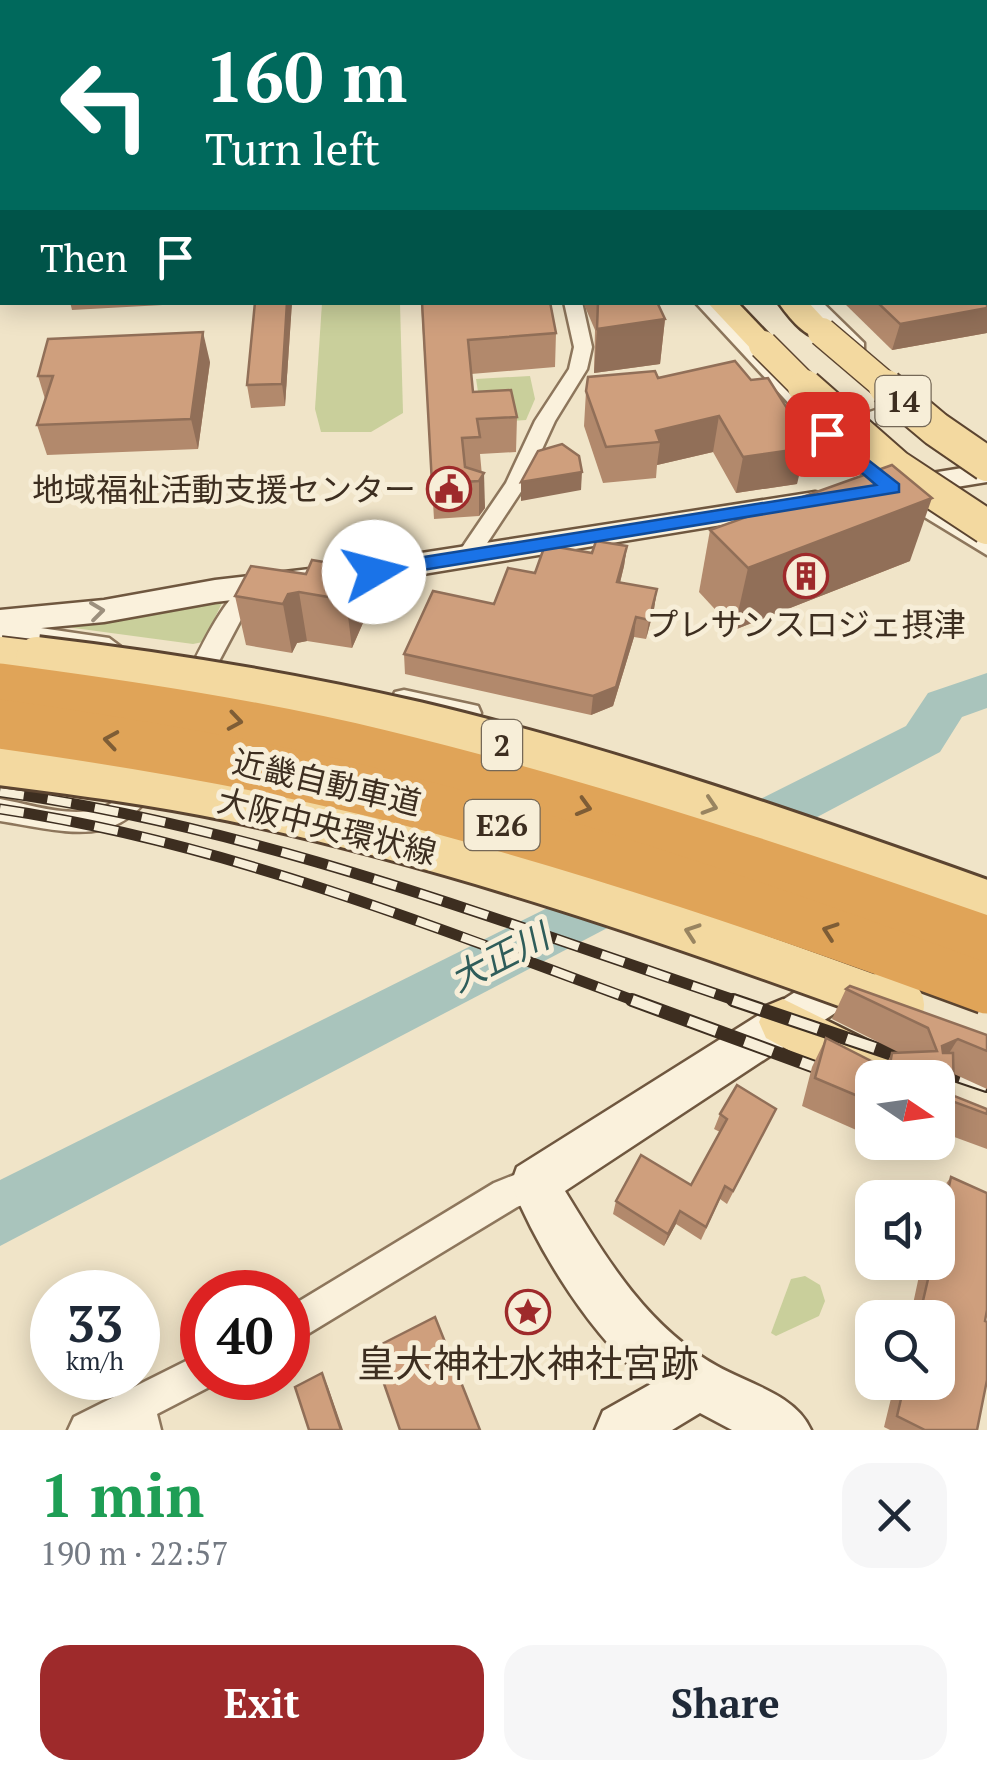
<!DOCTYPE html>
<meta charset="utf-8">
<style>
:root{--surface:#fff;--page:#f6f6f7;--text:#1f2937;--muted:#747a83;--accent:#9e2a2b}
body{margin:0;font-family:"PT Serif","Noto Sans JP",serif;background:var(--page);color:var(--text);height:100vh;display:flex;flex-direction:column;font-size:38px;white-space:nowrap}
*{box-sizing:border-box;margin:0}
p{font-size:32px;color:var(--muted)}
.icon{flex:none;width:55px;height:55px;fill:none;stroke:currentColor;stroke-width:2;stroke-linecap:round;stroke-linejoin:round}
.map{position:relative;height:1430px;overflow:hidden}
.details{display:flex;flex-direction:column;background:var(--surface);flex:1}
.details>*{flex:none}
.banner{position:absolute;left:0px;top:0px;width:988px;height:305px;box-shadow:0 5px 25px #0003;background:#00695c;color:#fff;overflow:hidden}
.needle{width:65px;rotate:103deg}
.fabs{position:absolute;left:855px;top:1060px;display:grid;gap:20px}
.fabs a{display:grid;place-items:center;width:100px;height:100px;border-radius:20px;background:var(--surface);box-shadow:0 5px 25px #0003;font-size:50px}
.speed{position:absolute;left:30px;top:1270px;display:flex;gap:20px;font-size:50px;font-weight:700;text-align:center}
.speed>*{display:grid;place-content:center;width:130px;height:130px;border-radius:50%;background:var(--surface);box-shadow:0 5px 25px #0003;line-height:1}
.speed small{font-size:25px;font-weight:400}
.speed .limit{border:15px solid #d22;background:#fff;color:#111}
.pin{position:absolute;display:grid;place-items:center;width:85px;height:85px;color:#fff;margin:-42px;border-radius:20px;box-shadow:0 5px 15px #0006}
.me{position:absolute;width:110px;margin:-55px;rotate:82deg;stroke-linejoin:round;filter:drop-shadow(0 0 8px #0008)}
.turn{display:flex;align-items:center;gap:35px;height:210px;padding:0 40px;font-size:45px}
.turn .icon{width:130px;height:130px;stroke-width:2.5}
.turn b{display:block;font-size:70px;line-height:85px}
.then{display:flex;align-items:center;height:95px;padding:0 40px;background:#0003;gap:20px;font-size:38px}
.round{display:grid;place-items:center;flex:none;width:105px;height:105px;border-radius:30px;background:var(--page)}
.headline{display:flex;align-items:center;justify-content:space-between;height:170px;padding:0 40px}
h1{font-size:60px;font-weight:600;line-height:75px;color:#1e9e55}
.action{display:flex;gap:20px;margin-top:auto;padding:20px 40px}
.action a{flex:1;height:115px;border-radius:30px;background:var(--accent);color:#fff;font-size:40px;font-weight:600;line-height:115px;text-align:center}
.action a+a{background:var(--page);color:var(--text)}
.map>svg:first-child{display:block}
</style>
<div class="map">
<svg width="987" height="1430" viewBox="0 0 987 1430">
<rect width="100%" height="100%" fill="#f0e4c8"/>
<g fill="#c9cf9b">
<path d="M322,303H400L403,413L371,432H321L315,409Z"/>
<path d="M530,376L535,399L526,420L483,423L476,379Z"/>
<path d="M216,599L222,603L203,642L193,644L59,626Z"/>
<path d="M805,1276L820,1285L825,1301L819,1316L776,1336L771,1333L791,1279Z"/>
</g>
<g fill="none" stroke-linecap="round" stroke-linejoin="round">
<g fill="#a9c4bc" fill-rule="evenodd">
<path d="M987,673V708L962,717L940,752L749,853L731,859L713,853L705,838L713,823L906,726L928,693Z"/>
<path d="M636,864L655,871L663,887L655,903L0,1246V1180Z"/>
</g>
<defs>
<g id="street">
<rect x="985" y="121" width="2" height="8"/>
<path d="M564,302H582L592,347L587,369L555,421L526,484L474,563H458L455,558L506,483L535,421L569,369L574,347Z"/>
<path d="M695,302H713L831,425L914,397H928V405L841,435L899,483L987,538V555L885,493L820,437Z"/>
<path d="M803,302H822L864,343V351H852Z"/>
<path d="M253,581L264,589L245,612L200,697H182L179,691C194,664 224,590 253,581Z"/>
<path d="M0,622L109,638L121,647L109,656L0,638Z"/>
<path d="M404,690L469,704L478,706L481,713L478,720L469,722L395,706L392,699L395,692Z"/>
<path d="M149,766L158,769L162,776C122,852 71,832 0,821V799C34,805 88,825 117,799C128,788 134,771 149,766Z"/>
<path d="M534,1167L546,1172L551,1184L546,1196L517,1207L288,1346V1308L494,1183Z"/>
<path d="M202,1353V1378H218L215,1384L157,1414L161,1430H68L74,1417Z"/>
</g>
<g id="secondary">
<path d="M987,464V482L901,496L891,494L886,487L891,480L901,478Z"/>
<path d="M815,492L825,494L830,501L825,508L344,587L215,602L104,622L0,632V610L104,600L215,580L344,565Z"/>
<path d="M858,956L873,962L879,975L873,988L565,1191C606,1258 646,1326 717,1366C749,1384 796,1395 811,1430H732L700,1413L672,1430H595L603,1411L651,1384C592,1339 539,1252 511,1184L517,1167L843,962Z"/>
</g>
<g id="primary">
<path d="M460,0H480L482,2H462Z"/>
<path d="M707,302H737L778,345L773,351H753Z"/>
<path d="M778,302H808L836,332L832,338C809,344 791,320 778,302Z"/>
<path d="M783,999L909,1061L916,1078H872V1095L766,1038L759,1022L766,1006Z"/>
</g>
</defs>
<use href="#street" stroke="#8d765c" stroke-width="5"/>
<use href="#secondary" stroke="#6f573f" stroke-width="5"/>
<use href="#primary" stroke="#5b4430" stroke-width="5"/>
<use href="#street" fill="#faf1dc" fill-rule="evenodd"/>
<use href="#secondary" fill="#faf1dc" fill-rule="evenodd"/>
<use href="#primary" fill="#f3d9a0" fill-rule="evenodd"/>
<defs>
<g id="rail-far1">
<path d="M0,792C256,827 497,920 740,1002"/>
<path d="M0,809C222,842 429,925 638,1002"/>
</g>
<g id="rail">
<path d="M632,1000L872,1088"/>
<path d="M733,1000L987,1086"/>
</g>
</defs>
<use href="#rail-far1" stroke="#3d2e20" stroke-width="11"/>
<use href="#rail" stroke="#3d2e20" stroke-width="14"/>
<use href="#rail-far1" stroke="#f7eed8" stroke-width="8" stroke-dasharray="24" stroke-linecap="butt"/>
<use href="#rail" stroke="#f7eed8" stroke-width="10" stroke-dasharray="30" stroke-linecap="butt"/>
<defs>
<g id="primary-bridge-far3">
<path d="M822,332L889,389"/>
<path d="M763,345L807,389"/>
</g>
<g id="primary-bridge-far2">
<path d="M805,387L896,467L987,527"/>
<path d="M886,387L936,429L987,464"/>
<path d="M0,654L58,661"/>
</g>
<g id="primary-bridge-far1">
<path d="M37,658C164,673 292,694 417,723C611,769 799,835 987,902"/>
<path d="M0,764C78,774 155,784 232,800C457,848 674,923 889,1002"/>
</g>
<path id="primary-bridge" d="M883,1000L897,1005"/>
<g id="highway-bridge">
<path d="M0,688C128,705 255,724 380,754C586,804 787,871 987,941"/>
<path d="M0,724C128,742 255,763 380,794C587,846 787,915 987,989"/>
</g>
</defs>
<use href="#primary-bridge-far3" stroke="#5b4430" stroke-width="31" stroke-linecap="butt"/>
<use href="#primary-bridge-far2" stroke="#5b4430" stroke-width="38" stroke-linecap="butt"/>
<use href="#primary-bridge-far1" stroke="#5b4430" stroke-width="48" stroke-linecap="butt"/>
<use href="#primary-bridge" stroke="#5b4430" stroke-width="59" stroke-linecap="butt"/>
<use href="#highway-bridge" stroke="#5b4430" stroke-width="54" stroke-linecap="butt"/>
<use href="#primary-bridge-far3" stroke="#f3d9a0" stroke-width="28"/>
<use href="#primary-bridge-far2" stroke="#f3d9a0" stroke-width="34"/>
<use href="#primary-bridge-far1" stroke="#f3d9a0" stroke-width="42"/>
<use href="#primary-bridge" stroke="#f3d9a0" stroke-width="54"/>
<use href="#highway-bridge" stroke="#e0a458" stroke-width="49"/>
</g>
<g fill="#b2896c">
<path d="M502,0H704L706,2H504Z"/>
<path d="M944,0H987V25L985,24V2H949Z"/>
<rect x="0" y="147" width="2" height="59"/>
<path d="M70,302H217L72,310Z"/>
<path d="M292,302L285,406L251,408L247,385Z"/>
<path d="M421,302L556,333L555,367L471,374L473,392L517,417L516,452L480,454L485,508L479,516L434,519Z"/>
<path d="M583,302H657L665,319L660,364L594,373L595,330Z"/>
<path d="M843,302H985L987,333L892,350Z"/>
<path d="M210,362L198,449L47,455L37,425L45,399L38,376Z"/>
<path d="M658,378L800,440L797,484L736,493L713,452L657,465L656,478L603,483L584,426L586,391Z"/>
<path d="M710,530L910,561L734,630L699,592Z"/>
<path d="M627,546L624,566L620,583L657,589L654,609L646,639L634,637L613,706L591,715L405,674L404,654L494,604L592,553Z"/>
<path d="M360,568L366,616L352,648L307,641L297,643L292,653L246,645L235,596Z"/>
<path d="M846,989L987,1035V1089L954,1074V1096L987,1109V1149L938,1131V1078H872V1137L802,1106L812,1067L826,1038L884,1068L892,1053H900L832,1019Z"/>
<path d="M720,1114L769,1123L727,1204L720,1199L701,1240L676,1224L664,1246L613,1214L616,1201L691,1185L720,1132L714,1129Z"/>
<path d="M951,1177L985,1321L977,1430H890L884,1427L895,1382H938V1318H910L922,1262H938L937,1198L938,1194Z"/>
</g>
<g fill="#916f58">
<path d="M2,42V59H0V43Z"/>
<path d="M287,302H292L285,406L282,384Z"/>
<path d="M987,308V333L892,350L900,324Z"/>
<path d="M665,319L660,364L594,373L597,329Z"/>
<path d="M203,332L210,362L198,449L191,419Z"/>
<path d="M719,416L713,452L657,465L660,442L656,431Z"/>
<path d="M802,432L798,449L806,448L797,484L736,493L743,457L796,433Z"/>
<path d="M582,472L581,490L521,501V482Z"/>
<path d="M484,473L485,508L479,516V481Z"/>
<path d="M932,498L910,561L734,630L748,568Z"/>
<path d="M627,546L624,566L615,602L617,582Z"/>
<path d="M360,568L366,616L352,648L346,600Z"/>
<path d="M657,589L654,609L646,639L649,620Z"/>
<path d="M299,592L307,641L297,643L292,653L283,604L288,594Z"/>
<path d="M636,617L634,637L613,706L591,715L593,696Z"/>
<path d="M958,1039L939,1069L942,1046Z"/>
<path d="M680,1211L676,1224L664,1246L668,1234Z"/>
<path d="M322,1373L328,1387L343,1430H341Z"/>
</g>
<g fill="#cf9f7d" stroke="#916f58" stroke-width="2.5">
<path d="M0,0H387L390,2H2V42L0,43L1,15L0,14Z"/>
<path d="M523,0H704L706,2H525Z"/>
<path d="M987,132V308L900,324L877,302H985V133Z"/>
<rect x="0" y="147" width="2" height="30"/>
<path d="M255,302H287L282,384L247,385Z"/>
<path d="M422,302H550L556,333L468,340L473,392L511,390L517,417L477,419L480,437L462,438L465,467L484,473L479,481L432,484Z"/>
<path d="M598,302H657L665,319L597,329Z"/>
<path d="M203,332L191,419L37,425L53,376H38L48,339Z"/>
<path d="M735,361L751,380L768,378L802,432L796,433L806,448L743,457L719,416L656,431L660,442L606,447L586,391L588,377L655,371L658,378Z"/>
<path d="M562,444L579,456L582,472L521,482L538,451Z"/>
<path d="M892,465L932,498L748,568L710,530Z"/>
<path d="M596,541L627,546L617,582L657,589L649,620L636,617L616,687L593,696L404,654L433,591L494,604L508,568L535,573L545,545L592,553Z"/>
<path d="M312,560L360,568L346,600L299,592L288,594L283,604L235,596L251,566L306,574Z"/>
<path d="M850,986L987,1035V1051L958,1039L942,1046L943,1053H953L954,1096L987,1109V1114L938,1096V1078H872V1102L815,1078L826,1038L889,1070L892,1053L937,1051L928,1028L846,989Z"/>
<path d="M737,1085L776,1109L733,1191L725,1186L706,1227L680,1211L668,1234L616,1201L641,1155L691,1185L727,1119L720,1114Z"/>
<path d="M951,1177L987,1193V1310L985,1321L987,1322V1380L977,1430H925L897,1416L905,1382H938V1318H919L932,1262H938V1237Z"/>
<path d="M435,1317L480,1430H400L372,1349Z"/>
<path d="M322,1373L341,1430H309L295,1387Z"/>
</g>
<defs><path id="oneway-chevron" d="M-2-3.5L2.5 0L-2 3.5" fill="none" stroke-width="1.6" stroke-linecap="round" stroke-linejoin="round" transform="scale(2.5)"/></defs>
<use stroke="#9c907e" href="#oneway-chevron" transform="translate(97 611) rotate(-7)"/>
<g stroke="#7e5d36">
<use href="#oneway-chevron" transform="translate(235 721) rotate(9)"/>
<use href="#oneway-chevron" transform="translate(111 740) rotate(-171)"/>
<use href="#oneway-chevron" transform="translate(584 807) rotate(16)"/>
<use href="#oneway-chevron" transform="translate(830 931) rotate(-161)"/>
</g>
<g stroke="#988460">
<use href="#oneway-chevron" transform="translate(710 806) rotate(18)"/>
<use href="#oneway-chevron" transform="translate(692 932) rotate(-161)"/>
</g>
<path fill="#1a73e8" stroke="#114b97" stroke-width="2.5" d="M827,428L899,484V492L374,578L364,572L374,565L876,485L820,437V430Z"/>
<defs>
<symbol id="civic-ring" viewBox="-11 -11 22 22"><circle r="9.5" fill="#f7eed8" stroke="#9e2a2b" stroke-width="1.5"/><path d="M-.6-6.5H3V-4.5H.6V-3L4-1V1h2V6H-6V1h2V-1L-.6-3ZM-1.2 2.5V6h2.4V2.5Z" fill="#9e2a2b"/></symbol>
<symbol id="building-ring" viewBox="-11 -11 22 22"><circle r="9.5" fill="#f7eed8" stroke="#9e2a2b" stroke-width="1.5"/><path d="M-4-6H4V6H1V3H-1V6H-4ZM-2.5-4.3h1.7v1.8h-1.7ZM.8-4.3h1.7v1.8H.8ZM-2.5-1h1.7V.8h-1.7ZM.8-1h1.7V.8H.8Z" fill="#9e2a2b"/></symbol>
<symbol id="sight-ring" viewBox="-11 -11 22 22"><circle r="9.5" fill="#f7eed8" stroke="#9e2a2b" stroke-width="1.5"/><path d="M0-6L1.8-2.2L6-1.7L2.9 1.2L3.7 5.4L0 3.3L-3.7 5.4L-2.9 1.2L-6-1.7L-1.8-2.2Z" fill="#9e2a2b"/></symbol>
</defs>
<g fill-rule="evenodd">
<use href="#civic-ring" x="424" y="464" width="50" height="50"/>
<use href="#building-ring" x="781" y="551" width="50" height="50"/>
<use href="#sight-ring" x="503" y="1287" width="50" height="50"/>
</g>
<g text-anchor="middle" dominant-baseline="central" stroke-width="10" stroke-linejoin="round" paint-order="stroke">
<g fill="#f7eed8" stroke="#756857" stroke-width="2.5">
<rect x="875.5" y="376" width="55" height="50" rx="8"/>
<rect x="482" y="720" width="40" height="50" rx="8"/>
<rect x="464.5" y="800" width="75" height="50" rx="8"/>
</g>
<g font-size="30" font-weight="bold" fill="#3d2e20">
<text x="903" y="401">14</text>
<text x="502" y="745">2</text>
<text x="502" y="825">E26</text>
</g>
<g font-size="32" fill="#3d2e20" stroke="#f7eed8" text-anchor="end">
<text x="416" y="489">地域福祉活動支援センター</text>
<text x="806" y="624" text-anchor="middle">プレサンスロジェ摂津</text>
</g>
<g font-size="32" fill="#3d2e20" stroke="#f7eed8">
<text transform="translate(327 782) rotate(13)">近畿自動車道</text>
<text transform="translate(327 826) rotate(14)">大阪中央環状線</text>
</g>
<g font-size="35" font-style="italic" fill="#2f5d5a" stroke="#f7eed8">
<text transform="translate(499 957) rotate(-27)">大正川</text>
</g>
<g font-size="38" fill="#3d2e20" stroke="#f7eed8">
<text x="528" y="1363">皇大神社水神社宮跡</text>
</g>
</g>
</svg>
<div class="fabs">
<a><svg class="needle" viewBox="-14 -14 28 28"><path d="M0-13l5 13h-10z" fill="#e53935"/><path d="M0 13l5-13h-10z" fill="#747a83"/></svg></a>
<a><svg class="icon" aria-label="sound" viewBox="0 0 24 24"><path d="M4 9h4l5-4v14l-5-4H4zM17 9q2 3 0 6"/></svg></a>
<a><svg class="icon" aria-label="search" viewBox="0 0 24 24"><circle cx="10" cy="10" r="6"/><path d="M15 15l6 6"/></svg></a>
</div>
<div class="speed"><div>33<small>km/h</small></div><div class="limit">40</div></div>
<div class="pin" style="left:827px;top:434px;background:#d93025"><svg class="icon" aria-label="arrive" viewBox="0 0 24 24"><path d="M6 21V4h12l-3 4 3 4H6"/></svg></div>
<svg class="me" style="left:374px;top:572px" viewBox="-20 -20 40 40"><circle r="19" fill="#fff"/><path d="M0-13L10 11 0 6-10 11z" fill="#1a73e8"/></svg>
<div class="banner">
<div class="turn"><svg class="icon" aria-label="left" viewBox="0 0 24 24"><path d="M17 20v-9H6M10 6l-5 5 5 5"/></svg><div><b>160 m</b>Turn left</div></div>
<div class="then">Then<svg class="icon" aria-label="arrive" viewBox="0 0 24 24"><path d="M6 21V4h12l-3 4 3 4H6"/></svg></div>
</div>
</div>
<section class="details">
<div class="headline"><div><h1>1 min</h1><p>190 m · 22:57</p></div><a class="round"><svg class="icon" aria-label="close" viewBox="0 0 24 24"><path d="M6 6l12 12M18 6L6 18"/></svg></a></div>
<div class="action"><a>Exit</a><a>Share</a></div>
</section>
